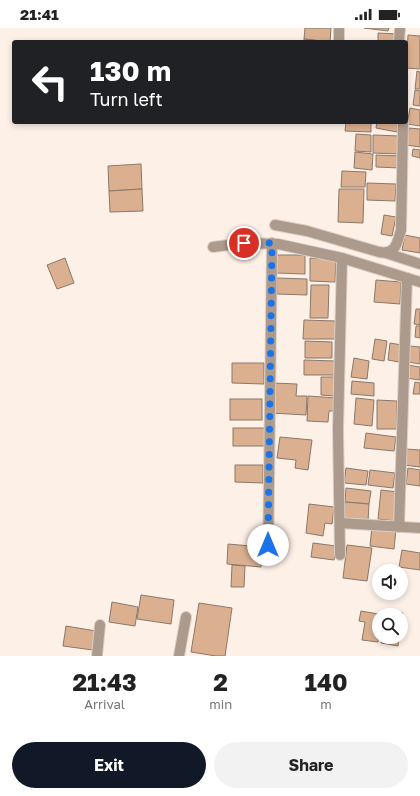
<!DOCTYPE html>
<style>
:root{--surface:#fff;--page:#f2f2f2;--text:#222;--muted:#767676;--accent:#111827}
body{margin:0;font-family:"Golos Text",sans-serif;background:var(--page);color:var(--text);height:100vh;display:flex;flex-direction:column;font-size:15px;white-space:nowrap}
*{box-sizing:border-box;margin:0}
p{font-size:13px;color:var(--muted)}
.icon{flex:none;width:22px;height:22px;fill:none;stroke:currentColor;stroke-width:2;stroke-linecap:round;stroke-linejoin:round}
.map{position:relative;height:628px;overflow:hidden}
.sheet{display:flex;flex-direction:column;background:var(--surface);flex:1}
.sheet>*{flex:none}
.banner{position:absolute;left:12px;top:12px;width:396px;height:84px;border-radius:4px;box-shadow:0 2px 6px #0003;background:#202124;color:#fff;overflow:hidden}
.tools{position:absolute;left:372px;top:536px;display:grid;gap:8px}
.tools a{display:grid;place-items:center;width:36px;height:36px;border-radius:50%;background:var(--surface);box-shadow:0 2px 6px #0003;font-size:20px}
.pin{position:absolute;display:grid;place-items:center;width:34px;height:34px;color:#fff;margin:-17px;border:2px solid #fff;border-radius:50%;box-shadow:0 1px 4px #0007}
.me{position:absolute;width:44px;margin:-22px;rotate:0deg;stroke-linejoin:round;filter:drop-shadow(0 0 3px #0008)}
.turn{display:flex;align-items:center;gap:14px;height:84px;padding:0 12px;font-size:18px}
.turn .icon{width:52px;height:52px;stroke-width:2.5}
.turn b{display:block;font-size:28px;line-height:34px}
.eta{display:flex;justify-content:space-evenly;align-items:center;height:68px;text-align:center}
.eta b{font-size:24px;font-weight:700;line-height:28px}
.primary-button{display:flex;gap:8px;margin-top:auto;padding:8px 12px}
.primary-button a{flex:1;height:46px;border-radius:24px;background:var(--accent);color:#fff;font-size:16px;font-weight:700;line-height:46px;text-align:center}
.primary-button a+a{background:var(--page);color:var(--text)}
.status{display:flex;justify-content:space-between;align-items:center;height:28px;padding:0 20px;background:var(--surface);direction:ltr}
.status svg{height:11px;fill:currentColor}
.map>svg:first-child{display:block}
</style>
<div class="status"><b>21:41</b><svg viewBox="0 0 49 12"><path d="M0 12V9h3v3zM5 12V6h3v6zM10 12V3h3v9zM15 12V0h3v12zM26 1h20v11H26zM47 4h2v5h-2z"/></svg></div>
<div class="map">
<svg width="420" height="628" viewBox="0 0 420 628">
<rect width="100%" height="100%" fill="#fdf0e7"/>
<g fill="#dab090" stroke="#8b786a">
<path d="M305,0H331L330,14L304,11Z"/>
<path d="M364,0H389L388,3Z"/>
<path d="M378,5L397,6V14H378Z"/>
<path d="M408,7L420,8V41L406,40Z"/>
<path d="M304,11L330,14H304Z"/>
<path d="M417,43L420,44V61H415Z"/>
<path d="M415,62L420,63V78L413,77Z"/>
<path d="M410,80L420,82V98L407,96Z"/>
<path d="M346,94H371V104L345,103Z"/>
<path d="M377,94H399L397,104L376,100Z"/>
<path d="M409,100L420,101V119L406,117Z"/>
<path d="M356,106L371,107V124L355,123Z"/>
<path d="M373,107L400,108V126L373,125Z"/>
<path d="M413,121L420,122V130L412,128Z"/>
<path d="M355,124L373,126L372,142L354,140Z"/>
<path d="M376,127L401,128L400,140L376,139Z"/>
<path d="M141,136L142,161L109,163L108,138Z"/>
<path d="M342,143L366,144L365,159H341Z"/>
<path d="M367,155L396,156L395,173L367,172Z"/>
<path d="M142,161L143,183L110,184L109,163Z"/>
<path d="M339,161H364L363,195L338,194Z"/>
<path d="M384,187L396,189L392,208L381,206Z"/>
<path d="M405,207L420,210V225L402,222Z"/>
<path d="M276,227H305V246L276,245Z"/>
<path d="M65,230L74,255L57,261L47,237Z"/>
<path d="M310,230L336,231L335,254L310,253Z"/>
<path d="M277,250L307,251V267L277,266Z"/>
<path d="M376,252L401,254L400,276L374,274Z"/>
<path d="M311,257H329L328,290H310Z"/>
<path d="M416,281H420V297L414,296Z"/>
<path d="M304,292L336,293L335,311H303Z"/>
<path d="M416,298H420V310L415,309Z"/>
<path d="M375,311L387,313L384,333L372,331Z"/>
<path d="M305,313L332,314V330H305Z"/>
<path d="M390,315L402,317L399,334L388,332Z"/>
<path d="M410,318L420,319V336L408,334Z"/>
<path d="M354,330L369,333L367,351L351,349Z"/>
<path d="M304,332L336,333L335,347H304Z"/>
<path d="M232,335H264V356L232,355Z"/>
<path d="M407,337L420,339V352L405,350Z"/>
<path d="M321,349H335V368L321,367Z"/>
<path d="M352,353L374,355V368L351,366Z"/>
<path d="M415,354L420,355V366H413Z"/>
<path d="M273,355L297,356L296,368H307L306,387L271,385Z"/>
<path d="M308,368L337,370L336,383H329L328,394L307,393Z"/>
<path d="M356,370L374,372L372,398L354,396Z"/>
<rect x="230" y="371" width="32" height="21"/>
<path d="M377,372L397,373V401H377Z"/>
<rect x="233" y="400" width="33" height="18"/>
<path d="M366,405L396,409L394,423L364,420Z"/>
<path d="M280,409L312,412L308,442L295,440L296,432L277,430Z"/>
<path d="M406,421L420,422V439L404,437Z"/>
<path d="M235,437H263V455L235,454Z"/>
<path d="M346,440L368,443L366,457L344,455Z"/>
<path d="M408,440L420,442V458L406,456Z"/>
<path d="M370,442L395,445L393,460L368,457Z"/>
<path d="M346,460L371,463L369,476L345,474Z"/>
<path d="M381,462L398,464L395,493L378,491Z"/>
<path d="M345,474L369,476L368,494L343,492Z"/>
<path d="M309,476L334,479L332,496L325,495L323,508L306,505Z"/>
<path d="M372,498L396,501L394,521L370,518Z"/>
<path d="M313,515L336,518L334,532L311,529Z"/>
<path d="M228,516L262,519L261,539L227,536Z"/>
<path d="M347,517L372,520L367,553L343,550Z"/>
<path d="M402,522L420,525V542L399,539Z"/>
<path d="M232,537L245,538L244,559H231Z"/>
<path d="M141,567L174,572L171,596L137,591Z"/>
<path d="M112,574L138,579L135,598L109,594Z"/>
<path d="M199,575L232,580L225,628H216L191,624Z"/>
<path d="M361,583L384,587H379L378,614L362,612L365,594L359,593Z"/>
<path d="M387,583L403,585L401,596V587H386Z"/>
<path d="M66,598L96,603L93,622L63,618Z"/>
<path d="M382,609H399L398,618L381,615Z"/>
</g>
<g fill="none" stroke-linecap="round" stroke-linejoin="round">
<defs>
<g id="street">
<path d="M339,0V14"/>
<path d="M399,14L400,0"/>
<path d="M275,197L307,203L379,224C396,227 397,215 401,202L403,94"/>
<path d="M213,219L244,215L278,216L342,230L420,254"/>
<path d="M386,225L420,236"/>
<path d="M340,495L420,500"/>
<path d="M399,499L407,250"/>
<path d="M340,527L338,401L342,230"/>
<path d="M268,532L272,215"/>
<path d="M97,628L100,597"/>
<path d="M179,628L186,589"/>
</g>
</defs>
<use href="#street" stroke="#dacec6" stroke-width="12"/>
<use href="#street" stroke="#ac9a8c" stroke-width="10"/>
</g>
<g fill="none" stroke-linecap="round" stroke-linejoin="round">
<path stroke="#1a73e8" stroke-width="7" stroke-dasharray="0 12.6" d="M244,215H272L268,517"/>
</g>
</svg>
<div class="tools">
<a><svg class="icon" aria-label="sound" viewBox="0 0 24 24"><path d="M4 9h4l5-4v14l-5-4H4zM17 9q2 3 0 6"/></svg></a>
<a><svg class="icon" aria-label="search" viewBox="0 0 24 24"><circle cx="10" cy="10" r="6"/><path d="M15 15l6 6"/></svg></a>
</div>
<div class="pin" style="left:244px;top:215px;background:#d93025"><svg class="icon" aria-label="arrive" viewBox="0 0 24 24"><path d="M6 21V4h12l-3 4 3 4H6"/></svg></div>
<svg class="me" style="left:268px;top:517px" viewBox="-20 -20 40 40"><circle r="19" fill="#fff"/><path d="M0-13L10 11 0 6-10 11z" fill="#1a73e8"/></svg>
<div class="banner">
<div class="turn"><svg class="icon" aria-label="left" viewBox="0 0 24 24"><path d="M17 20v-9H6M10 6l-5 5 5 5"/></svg><div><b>130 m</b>Turn left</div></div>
</div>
</div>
<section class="sheet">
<div class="eta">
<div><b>21:43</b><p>Arrival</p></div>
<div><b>2</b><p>min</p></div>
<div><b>140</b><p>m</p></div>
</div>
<div class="primary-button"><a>Exit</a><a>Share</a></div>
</section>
